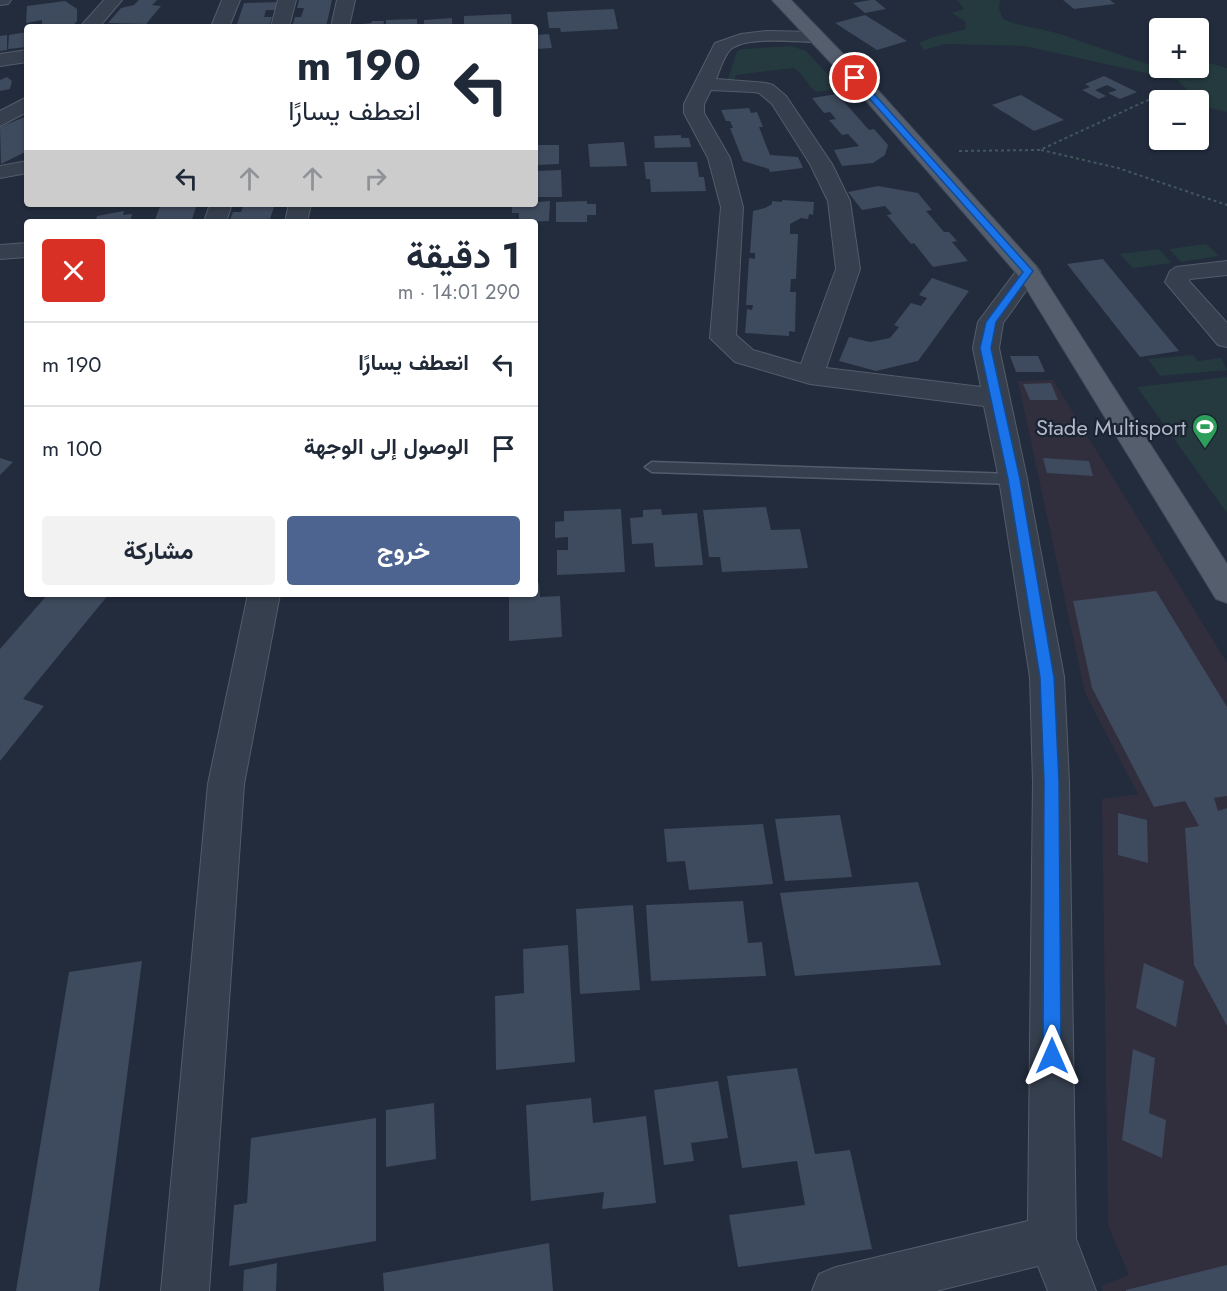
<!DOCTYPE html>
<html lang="ar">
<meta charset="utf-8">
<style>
:root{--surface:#fff;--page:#f2f2f3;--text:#1f2937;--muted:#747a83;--line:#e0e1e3;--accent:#4c648f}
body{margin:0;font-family:Jost,Vazirmatn,sans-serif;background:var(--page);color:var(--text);direction:rtl;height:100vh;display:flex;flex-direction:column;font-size:22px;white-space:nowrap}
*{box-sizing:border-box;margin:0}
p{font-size:20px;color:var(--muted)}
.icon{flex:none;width:33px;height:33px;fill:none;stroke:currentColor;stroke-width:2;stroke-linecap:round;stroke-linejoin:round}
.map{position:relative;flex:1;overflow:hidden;direction:ltr}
.panel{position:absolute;left:24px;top:219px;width:514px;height:378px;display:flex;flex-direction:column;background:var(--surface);border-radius:6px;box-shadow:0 2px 4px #0004;direction:rtl}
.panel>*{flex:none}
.banner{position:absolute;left:24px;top:24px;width:514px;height:183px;border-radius:6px;box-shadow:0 2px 4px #0004;direction:rtl;background:#fff;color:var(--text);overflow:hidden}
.fabs{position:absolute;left:1149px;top:18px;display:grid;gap:12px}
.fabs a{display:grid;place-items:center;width:60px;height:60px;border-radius:6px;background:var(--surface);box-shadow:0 2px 4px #0004;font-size:30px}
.pin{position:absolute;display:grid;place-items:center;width:51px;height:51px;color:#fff;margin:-26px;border:3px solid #fff;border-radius:50%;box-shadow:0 2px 6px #0007}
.me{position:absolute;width:66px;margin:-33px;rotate:0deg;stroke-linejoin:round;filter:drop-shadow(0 0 4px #0008)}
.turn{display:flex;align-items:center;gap:21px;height:126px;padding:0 18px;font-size:27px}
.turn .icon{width:78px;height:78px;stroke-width:2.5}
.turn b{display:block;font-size:42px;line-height:51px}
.lanes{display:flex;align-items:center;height:57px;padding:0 18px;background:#0003;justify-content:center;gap:30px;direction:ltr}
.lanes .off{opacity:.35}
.round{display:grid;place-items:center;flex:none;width:63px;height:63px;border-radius:6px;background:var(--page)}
.headline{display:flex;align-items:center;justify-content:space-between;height:102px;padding:0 18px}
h1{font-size:36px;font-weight:700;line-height:45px}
.primary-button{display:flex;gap:12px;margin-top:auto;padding:12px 18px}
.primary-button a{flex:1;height:69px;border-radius:6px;background:var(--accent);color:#fff;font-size:24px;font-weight:700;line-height:69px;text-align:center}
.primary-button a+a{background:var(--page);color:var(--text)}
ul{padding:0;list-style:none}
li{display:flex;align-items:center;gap:18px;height:84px;padding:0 18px;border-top:2px solid var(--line)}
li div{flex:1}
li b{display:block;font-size:22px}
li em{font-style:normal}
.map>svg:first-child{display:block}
</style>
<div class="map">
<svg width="1227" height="1291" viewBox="0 0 1227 1291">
<rect width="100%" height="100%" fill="#222c3d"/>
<path fill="#312e3e" d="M1053,380L1227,663V1291H1103L1101,1286L1129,1275L1108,1225L1102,799L1138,794L1085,693L1018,381Z"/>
<g fill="#243a3e">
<path d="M957,0H1000L999,9L1003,19C1023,28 1045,28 1066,36C1097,47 1131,59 1161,68C1172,70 1187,68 1198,68L1199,64L1209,63L1227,68V112L1205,107L1177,80L1025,46L945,44L924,50L919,43L930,38L966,29L965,21L952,13L964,9Z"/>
<path d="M791,46L806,51L841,89L815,92L798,71L793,68L736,75L735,79H728L737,51L742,49Z"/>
<path d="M1206,244L1219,256L1181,262L1169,249Z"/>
<path d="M1159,249L1171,263L1133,268L1120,254Z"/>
<path d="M1193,355L1198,361L1221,358L1227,370L1160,376L1148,359Z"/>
<path d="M1227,377V513L1137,387Z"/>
</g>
<g fill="#3e4a5d">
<path d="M139,0H157L152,5L161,6L146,24L108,23L121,8L134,5Z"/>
<path d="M299,0H332L326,27H292L295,17H301L304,8H297Z"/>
<path d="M871,0H875L886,9L865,13L853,3Z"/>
<path d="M1063,0H1110L1115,4L1074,9Z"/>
<path d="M65,1L77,9V21L71,27H42V20L26,23L27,6Z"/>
<path d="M277,2L275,10H266L264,17H272L269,27H236L244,3Z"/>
<path d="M614,9L618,29L561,32L560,28H549L547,12Z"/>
<path d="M511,14L512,27H464V16Z"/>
<path d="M865,15L907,41L877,50L835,23Z"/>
<path d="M452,18V27H424V20Z"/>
<path d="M417,19V27H386V20Z"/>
<path d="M372,21H384L383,27H362V24L371,23Z"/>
<path d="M27,32V47L8,49L9,35Z"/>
<path d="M549,34L552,48L536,49V35Z"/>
<path d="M7,35V50L0,51V36Z"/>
<path d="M1104,76L1137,92L1120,99L1108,93L1117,90L1107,85L1095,90L1106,96L1099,99L1082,90L1090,87L1085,84Z"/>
<path d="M7,77L12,81L10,89L0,91V80Z"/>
<path d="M837,94L869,130L874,129L888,145L885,155L873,163L842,166L834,150L859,146L848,134L842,135L829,120L836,119L830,112L824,113L812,98Z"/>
<path d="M1021,95L1064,120L1034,131L992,105Z"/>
<path d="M749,108L751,113L757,112L763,127H759L770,155L798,157L803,168L770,172L769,169L743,161L730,128H733L730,121H726L721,110Z"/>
<path d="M27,116V151L1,164L0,127Z"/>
<path d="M681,135V138H689L691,147L655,148L654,136Z"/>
<path d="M624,142L627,166L590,167L588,144Z"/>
<path d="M536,145H559V164L536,165Z"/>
<path d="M644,162H697L699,177H704L706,191L651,192L650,179H646Z"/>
<path d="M561,170L562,197H536V171Z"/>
<path d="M878,186L918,193L932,210L926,211L944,232H949L957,241L952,242L968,261L933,267L914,243L911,244L887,215L892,214L885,206L862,210L848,192Z"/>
<path d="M782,200L814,202L813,215L809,214L808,219L801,218L790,224V234H798L796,279H791L790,292H796L795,332L789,331V336L745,333L747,309L752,310L753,305H746L749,258L755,259V253H750L753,211L765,208L772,204V201L782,202Z"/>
<path d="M550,201L549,221L519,222V213H512V204Z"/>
<path d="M587,201V204H596V215H587V222H556V202Z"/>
<path d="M161,204H203L202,207H196L191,222H154Z"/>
<path d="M244,204H275L269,222H229L233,212H241Z"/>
<path d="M124,211L123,215L132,214L130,222H95L97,216Z"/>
<path d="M1103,259L1179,351L1140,357L1067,264Z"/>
<path d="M932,278L969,291L918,361L876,371L839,361L849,337L870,342L890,338L899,327L894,325L911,303L921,306L927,298L919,295Z"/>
<path d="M1010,356H1038L1045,372H1016Z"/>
<path d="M1051,383L1058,400H1030L1023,384Z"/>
<path d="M0,458L13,462L0,475Z"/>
<path d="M1043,458L1089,461L1093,476L1047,473Z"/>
<path d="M766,507L771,530L800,529L808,568L722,572L720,557H709L703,510Z"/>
<path d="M621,509L625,572L557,575V550H568V537L555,538V522L564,521V511Z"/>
<path d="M661,509L662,515L697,513L703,565L655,567L653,543L632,544L630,518L643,517V510Z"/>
<path d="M536,583H539L540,597L560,596L562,637L509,641V594H536Z"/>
<path d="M1156,591L1227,707V796L1214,798L1218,811L1227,808V1026L1194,965L1185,828L1199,826L1185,801L1154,807L1092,688L1073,601Z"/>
<path d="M48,594H109L23,699L44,706L0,761V649Z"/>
<path d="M1118,813L1147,820L1148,863L1118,855Z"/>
<path d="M840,815L852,877L785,881L775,819Z"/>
<path d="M763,824L773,884L689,890L685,861L667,862L664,829Z"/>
<path d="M918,882L941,965L795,976L780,893Z"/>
<path d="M743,901L748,943L762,942L766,976L651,981L646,905Z"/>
<path d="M633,905L640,990L580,994L576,909Z"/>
<path d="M568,945L575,1062L496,1070L495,996L524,993L523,949Z"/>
<path d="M142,961L99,1291H16L69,972Z"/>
<path d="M1144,963L1184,981L1176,1027L1136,1008Z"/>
<path d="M1133,1049L1155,1058L1149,1113L1166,1120L1162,1158L1122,1140Z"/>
<path d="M797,1068L815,1154L850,1150L872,1249L738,1267L729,1215L805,1205L797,1161L742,1168L727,1076Z"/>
<path d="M718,1081L728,1138L691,1143L694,1161L664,1165L654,1090Z"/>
<path d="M591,1098L593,1123L646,1116L656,1203L602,1209L604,1192L531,1201L526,1105Z"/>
<path d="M434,1103L436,1159L386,1167V1110Z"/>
<path d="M376,1118V1241L229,1266L234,1205L247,1203L251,1138Z"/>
<path d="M549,1243L553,1291H384L383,1273Z"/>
<path d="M277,1263L276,1291H243L244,1270Z"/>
<path d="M1227,1265V1291H1126V1290Z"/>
</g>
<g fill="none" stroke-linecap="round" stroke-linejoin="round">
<defs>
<path id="service" d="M652,462L1013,474L1020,479L1013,484L652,472L645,467Z"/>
<g id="minor">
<path d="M0,0H11L8,4L0,5Z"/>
<path d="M104,0H122L99,27H80Z"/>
<path d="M222,0H240L229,27H211Z"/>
<path d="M278,0H296L289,27H271Z"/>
<path d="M337,0H355L349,27H331Z"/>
<path d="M767,31L816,32L822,33L825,37L822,41L816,42C796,42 747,36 731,49C724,55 720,70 716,79L766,83L773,85L786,96L832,164L850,201L860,269L826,368L981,387L973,348L978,322L1020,266L1028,264L1036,266L1040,271L1003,323L999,348L1027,479L1064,677L1069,782L1076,1239L1096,1291H1048L1038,1266L936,1291H812L819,1274L836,1267L1028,1221L1033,782L1030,677L999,479L984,406L810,384L735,362L710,338L721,207L708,158L684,113V104L715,43L741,34ZM711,90L753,92L759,93L772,104L810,164L828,201L836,269L801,364L753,350L736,335L743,207L730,158L704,113V104Z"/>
<path d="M27,50V62L0,66V54Z"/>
<path d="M27,97V112L0,126V111Z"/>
<path d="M27,161V173L0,178V166Z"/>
<path d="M210,204H232L226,222H204Z"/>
<path d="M289,204H311L307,222H285Z"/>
<path d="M27,243V257L0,259V245Z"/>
<path d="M1227,261V275L1190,279L1189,281L1227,323V347L1218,345L1165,282L1170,271L1176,267Z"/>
<path d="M248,594H280L244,784L209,1291H161L208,784Z"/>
</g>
<path id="primary" d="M772,0H791L876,88L1036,266L1227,564V603L1216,599L1018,275L862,96Z"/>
</defs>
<use href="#service" stroke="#545c6b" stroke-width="3"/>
<use href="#minor" stroke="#545c6b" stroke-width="2"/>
<use href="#primary" stroke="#3f4856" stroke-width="2"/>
<g stroke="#42575b" stroke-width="2" stroke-dasharray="3 3" stroke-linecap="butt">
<path d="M1041,150L1118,168L1227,205"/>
<path d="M959,151L1040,150L1161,94"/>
</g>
<use href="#service" fill="#363f4d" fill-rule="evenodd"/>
<use href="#minor" fill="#363f4d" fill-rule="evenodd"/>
<use href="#primary" fill="#545e6d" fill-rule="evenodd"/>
</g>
<path fill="#1a73e8" stroke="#114b97" stroke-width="1.5" d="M853,76H858L1033,271L996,322L991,348L1020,479L1054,677L1059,782L1061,1056L1058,1062L1052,1065L1046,1062L1043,1056L1044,782L1040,677L1008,479L980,348L986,322L1023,272L853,80Z"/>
<defs>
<symbol id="stadium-pin" viewBox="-11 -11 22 30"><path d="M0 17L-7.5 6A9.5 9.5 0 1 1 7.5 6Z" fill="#2e9e5b" stroke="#1b2432"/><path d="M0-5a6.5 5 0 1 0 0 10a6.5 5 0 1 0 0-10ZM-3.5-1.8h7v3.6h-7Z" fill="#fff"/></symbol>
</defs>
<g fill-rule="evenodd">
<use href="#stadium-pin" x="1190" y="412" width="30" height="40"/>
</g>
<g text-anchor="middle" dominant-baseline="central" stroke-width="4.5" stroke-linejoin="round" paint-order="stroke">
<g font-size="22" fill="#b2b9c9" stroke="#1b2432" text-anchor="end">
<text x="1186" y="427">Stade Multisport</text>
</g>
</g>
</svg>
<div class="fabs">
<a>+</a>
<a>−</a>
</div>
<div class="pin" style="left:855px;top:78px;background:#d93025"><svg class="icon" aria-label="arrive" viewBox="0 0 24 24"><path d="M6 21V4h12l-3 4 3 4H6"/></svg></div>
<svg class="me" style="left:1052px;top:1056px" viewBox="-20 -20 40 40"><path d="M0-17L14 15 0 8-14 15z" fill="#1a73e8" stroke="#fff" stroke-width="4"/></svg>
<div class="banner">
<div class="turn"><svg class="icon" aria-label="left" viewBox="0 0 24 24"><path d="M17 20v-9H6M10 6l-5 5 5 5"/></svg><div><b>190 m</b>انعطف يسارًا</div></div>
<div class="lanes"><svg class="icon" aria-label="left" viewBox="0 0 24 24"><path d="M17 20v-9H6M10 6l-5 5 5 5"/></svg><svg class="icon off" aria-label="ahead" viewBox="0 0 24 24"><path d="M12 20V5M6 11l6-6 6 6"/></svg><svg class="icon off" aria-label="ahead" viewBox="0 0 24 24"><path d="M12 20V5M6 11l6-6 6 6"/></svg><svg class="icon off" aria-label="right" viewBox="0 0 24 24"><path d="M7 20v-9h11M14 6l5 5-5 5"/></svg></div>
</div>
<section class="panel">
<div class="headline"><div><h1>1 دقيقة</h1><p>290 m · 14:01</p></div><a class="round" style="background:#d93025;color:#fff"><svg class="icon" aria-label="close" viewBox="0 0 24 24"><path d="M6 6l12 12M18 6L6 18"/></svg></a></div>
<ul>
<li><svg class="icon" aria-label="left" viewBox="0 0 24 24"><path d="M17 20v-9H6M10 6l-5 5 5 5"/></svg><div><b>انعطف يسارًا</b></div><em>190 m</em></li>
<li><svg class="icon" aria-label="arrive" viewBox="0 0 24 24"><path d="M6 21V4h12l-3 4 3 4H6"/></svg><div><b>الوصول إلى الوجهة</b></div><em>100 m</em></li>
</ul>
<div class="primary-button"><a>خروج</a><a>مشاركة</a></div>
</section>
</div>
